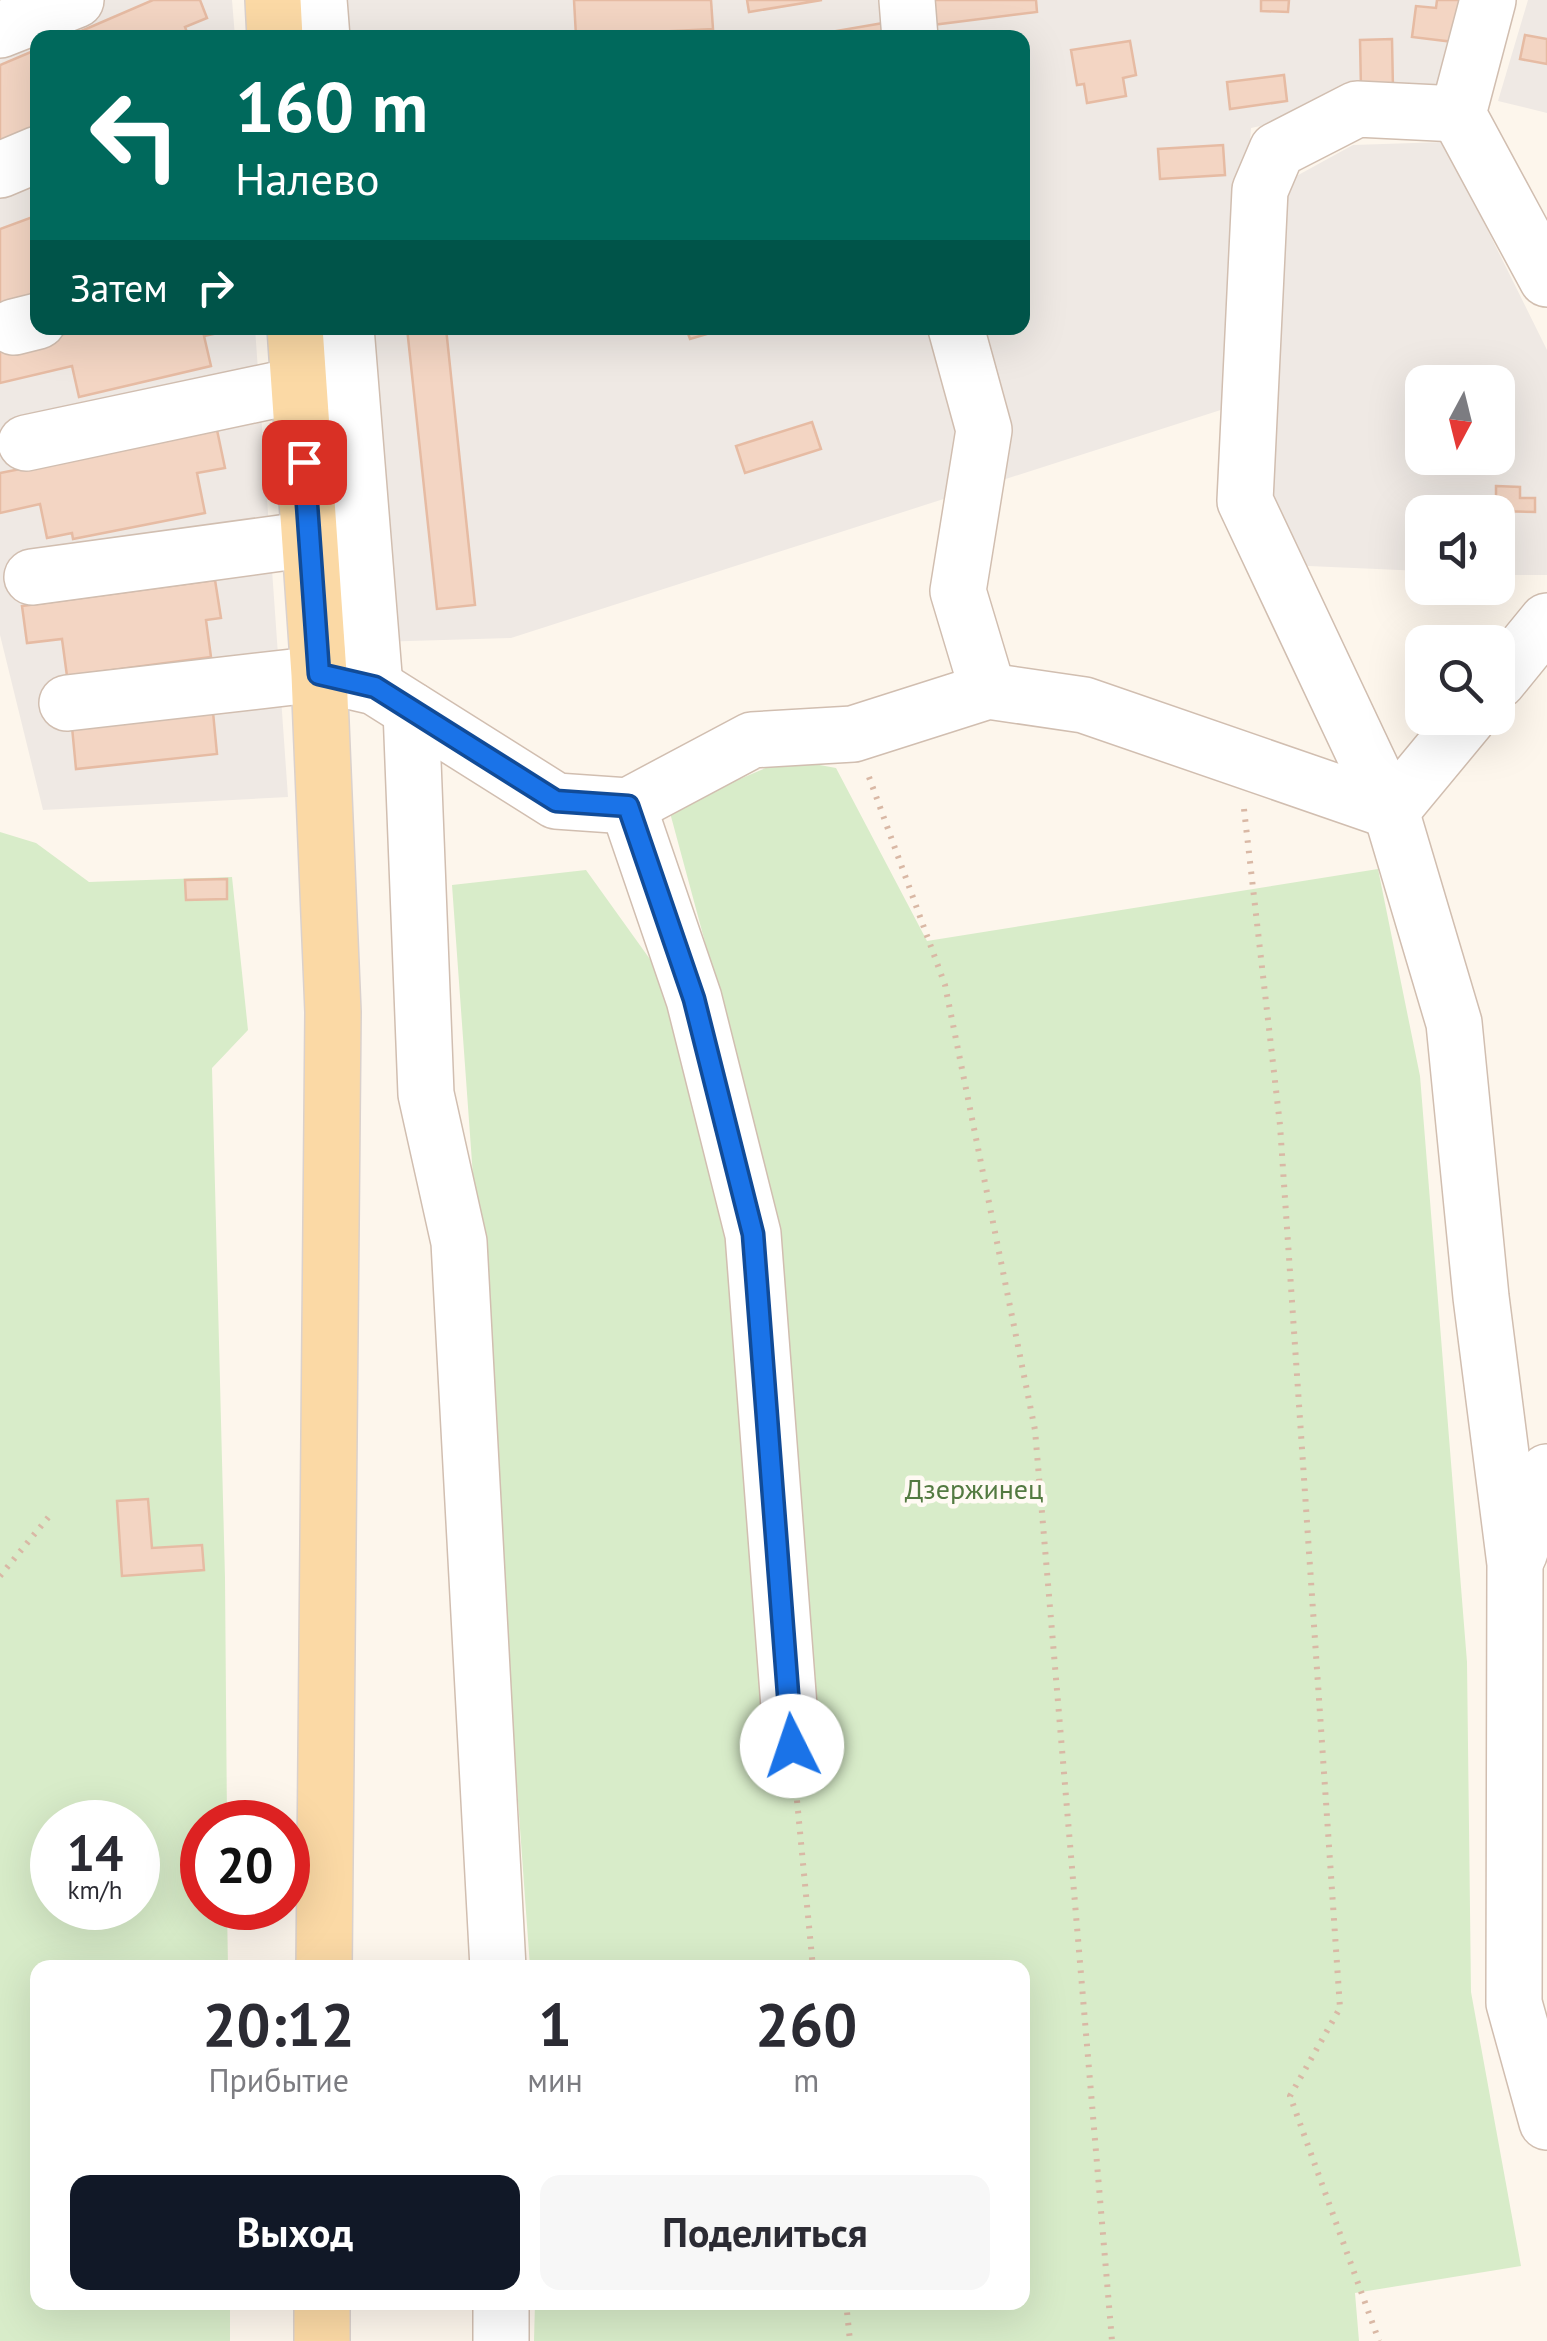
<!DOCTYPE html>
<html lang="ru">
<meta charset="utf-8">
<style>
:root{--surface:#fff;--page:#f7f7f7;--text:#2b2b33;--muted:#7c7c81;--accent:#111827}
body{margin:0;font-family:"PT Sans",sans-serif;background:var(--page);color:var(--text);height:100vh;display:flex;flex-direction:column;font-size:38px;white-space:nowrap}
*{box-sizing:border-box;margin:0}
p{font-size:32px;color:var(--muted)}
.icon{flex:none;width:55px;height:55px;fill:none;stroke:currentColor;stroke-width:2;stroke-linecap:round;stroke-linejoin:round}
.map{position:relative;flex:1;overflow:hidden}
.panel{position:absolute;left:30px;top:1960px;width:1000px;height:350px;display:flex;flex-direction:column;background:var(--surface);border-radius:20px;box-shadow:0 10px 40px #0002}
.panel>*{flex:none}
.hud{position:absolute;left:30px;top:30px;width:1000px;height:305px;border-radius:20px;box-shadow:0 10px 40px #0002;background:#00695c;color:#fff;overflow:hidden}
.needle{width:65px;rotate:187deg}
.controls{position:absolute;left:1405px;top:365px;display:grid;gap:20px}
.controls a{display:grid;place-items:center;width:110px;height:110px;border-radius:20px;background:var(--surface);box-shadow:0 10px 40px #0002;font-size:50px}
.speed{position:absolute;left:30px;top:1800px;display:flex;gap:20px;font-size:50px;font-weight:700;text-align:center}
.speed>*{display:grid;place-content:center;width:130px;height:130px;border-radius:50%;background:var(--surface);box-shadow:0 10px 40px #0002;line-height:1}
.speed small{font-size:25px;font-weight:400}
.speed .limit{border:15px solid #d22;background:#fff;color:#111}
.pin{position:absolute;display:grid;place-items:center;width:85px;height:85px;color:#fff;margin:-42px;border-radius:20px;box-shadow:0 5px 15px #0006}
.me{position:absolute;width:110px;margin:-55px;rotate:356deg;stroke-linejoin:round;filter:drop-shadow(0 0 8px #0008)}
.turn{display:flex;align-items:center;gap:35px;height:210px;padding:0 40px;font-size:45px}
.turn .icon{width:130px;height:130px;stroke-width:2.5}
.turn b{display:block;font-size:70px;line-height:85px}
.then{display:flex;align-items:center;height:95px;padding:0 40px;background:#0003;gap:20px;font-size:38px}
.eta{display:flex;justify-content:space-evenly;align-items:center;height:170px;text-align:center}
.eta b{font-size:60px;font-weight:700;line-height:70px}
.action{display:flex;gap:20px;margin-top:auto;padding:20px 40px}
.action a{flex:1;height:115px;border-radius:20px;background:var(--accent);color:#fff;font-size:40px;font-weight:700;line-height:115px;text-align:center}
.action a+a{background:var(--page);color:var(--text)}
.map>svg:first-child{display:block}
</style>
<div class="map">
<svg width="1547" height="2341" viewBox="0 0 1547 2341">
<rect width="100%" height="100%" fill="#fdf6ec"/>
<g fill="#efe9e4" fill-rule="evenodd">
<path d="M0,0H232L235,37L38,38V328H255L288,797L43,810L0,635Z"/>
<path d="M301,0H1464L1452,84L1251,128L1230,407L511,638L343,643L322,328H1022V38L303,37Z"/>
<path d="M1528,0H1547V113L1498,101Z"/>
<path d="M1444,142L1547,350V575H1498V512H1422V571L1286,565L1257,504L1274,211L1291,179L1353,145ZM1422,382H1498V458H1422Z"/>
</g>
<g fill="#d8ecc9" fill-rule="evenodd">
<path d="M787,759L836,768L927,941L1378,869L1420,1076L1467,1662L1471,1992L1521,2266L1355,2293L1359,2341H534L535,2303L1022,2302V1968L530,1967L452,885L586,870L657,969L709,957L669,809Z"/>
<path d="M0,832L36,843L89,882L232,877L248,1030L212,1068L225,1578L227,1822H202V1908H227L228,1967L38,1968V2302L230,2303V2341H0ZM52,1822H138V1908H52Z"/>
</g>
<g fill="#f3d5c3" stroke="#e6bba3" stroke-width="2.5">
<path d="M153,0H200L207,18L185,27L189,38H65Z"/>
<path d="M574,0H711L713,29L576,36Z"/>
<path d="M747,0H822L749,12Z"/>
<path d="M921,0H1036L1037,12L924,26Z"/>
<path d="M1261,0H1289L1288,12L1261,11Z"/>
<path d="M1437,0H1460L1454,42L1412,37L1416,6L1436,8Z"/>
<path d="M889,22L891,38H796Z"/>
<path d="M1525,35L1547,39V64L1520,59Z"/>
<path d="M1392,39L1393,89H1361L1360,40Z"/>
<path d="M1130,41L1136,75L1123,78L1126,96L1087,103L1084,84L1077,85L1071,50Z"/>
<path d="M38,49V129L0,145V65Z"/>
<path d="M1284,75L1287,101L1230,109L1227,82Z"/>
<path d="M1223,145L1225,175L1160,179L1158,149Z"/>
<path d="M38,215V294L0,309V229Z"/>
<path d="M91,328H226L227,331L204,336L211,366L79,397L72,366L0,383V348Z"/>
<path d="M407,328H446L475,605L437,609Z"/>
<path d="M686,328H727L690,339Z"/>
<path d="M812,422L821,449L745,473L736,446Z"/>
<path d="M217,430L225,468L197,473L205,513L73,539L72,533L47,538L40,504L0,513V473Z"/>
<path d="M1496,486L1520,487V498H1535V512L1496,511Z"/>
<path d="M215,580L221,618L206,620L211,657L67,676L62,639L27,643L22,606Z"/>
<path d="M213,712L217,754L76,769L72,727Z"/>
<path d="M227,879V899L186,900L185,880Z"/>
<path d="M148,1499L152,1548L202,1545L204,1570L122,1576L117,1501Z"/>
</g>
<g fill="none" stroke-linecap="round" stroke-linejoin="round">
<defs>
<g id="minor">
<path d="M319,0L322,38"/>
<path d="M907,0L910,38"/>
<path d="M1488,0L1458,114L1547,279"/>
<path d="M0,30L76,0"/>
<path d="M1458,114L1357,109L1277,150L1260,190L1245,501L1391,811L1454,1023L1481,1297L1515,1564L1514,2003L1547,2122"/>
<path d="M0,170L38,154"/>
<path d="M14,327L38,321"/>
<path d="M346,328L375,687"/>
<path d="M956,328L984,430L958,591L988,691"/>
<path d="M26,443L299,385"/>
<path d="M32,577L310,539"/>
<path d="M1498,681L1547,621"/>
<path d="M67,703L319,674L375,687L556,801L628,806L752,740L853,734L988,691L1084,705L1391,811L1468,718"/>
<path d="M411,710L426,1094L459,1242L498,1968"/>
<path d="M628,806L694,999L753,1234L792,1746"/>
<path d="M1519,1554L1547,1472"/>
<path d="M501,2341V2302"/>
</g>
<g id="major">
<path d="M273,0L275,38"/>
<path d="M295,328L319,674L333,1012L324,1968"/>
<path d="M322,2341V2302"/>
</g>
</defs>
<use href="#minor" stroke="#d1beb0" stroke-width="58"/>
<use href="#major" stroke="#dad1cd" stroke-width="58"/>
<g stroke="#d9b8a5" stroke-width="6" stroke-dasharray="2.5 8" stroke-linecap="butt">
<path d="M869,777L945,985L1035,1430L1112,2341"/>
<path d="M1244,809L1280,1125L1340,2008L1290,2096L1379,2341"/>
<path d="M0,1576L51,1514"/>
<path d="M796,1790L813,1968"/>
<path d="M846,2302L850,2341"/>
</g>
<use href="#minor" stroke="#fff" stroke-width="55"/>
<use href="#major" stroke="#fbd9a5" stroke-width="55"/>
</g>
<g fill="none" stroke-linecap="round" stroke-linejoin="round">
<defs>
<path id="route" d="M304,462L319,674L375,687L556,801L628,806L694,999L753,1234L792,1746"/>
</defs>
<use href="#route" stroke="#114b97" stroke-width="25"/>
<use href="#route" stroke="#1a73e8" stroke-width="18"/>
</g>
<g text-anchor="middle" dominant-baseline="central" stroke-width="9" stroke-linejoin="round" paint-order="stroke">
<g font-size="28" fill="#537a41" stroke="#fffaf3">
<text x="974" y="1488">Дзержинец</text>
</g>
</g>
</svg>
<div class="controls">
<a><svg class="needle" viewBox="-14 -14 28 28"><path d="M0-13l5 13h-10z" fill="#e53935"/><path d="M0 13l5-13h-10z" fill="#7c7c81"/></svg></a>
<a><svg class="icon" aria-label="sound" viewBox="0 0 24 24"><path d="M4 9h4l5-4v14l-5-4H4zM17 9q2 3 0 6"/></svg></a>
<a><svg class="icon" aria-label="search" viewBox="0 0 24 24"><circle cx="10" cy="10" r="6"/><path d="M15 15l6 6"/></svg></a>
</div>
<div class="speed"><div>14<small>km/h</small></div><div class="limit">20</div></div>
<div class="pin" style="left:304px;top:462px;background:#d93025"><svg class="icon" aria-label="arrive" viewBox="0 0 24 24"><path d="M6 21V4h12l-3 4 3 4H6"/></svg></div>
<svg class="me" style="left:792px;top:1746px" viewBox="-20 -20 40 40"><circle r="19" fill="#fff"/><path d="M0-13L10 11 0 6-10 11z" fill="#1a73e8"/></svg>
<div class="hud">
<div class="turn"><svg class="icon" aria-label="left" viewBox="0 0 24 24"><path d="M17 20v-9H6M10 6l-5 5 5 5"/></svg><div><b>160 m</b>Налево</div></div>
<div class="then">Затем<svg class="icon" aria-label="right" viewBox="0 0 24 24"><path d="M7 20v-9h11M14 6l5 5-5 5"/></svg></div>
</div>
<section class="panel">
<div class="eta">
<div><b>20:12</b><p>Прибытие</p></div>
<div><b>1</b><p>мин</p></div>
<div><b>260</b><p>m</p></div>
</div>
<div class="action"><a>Выход</a><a>Поделиться</a></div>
</section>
</div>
